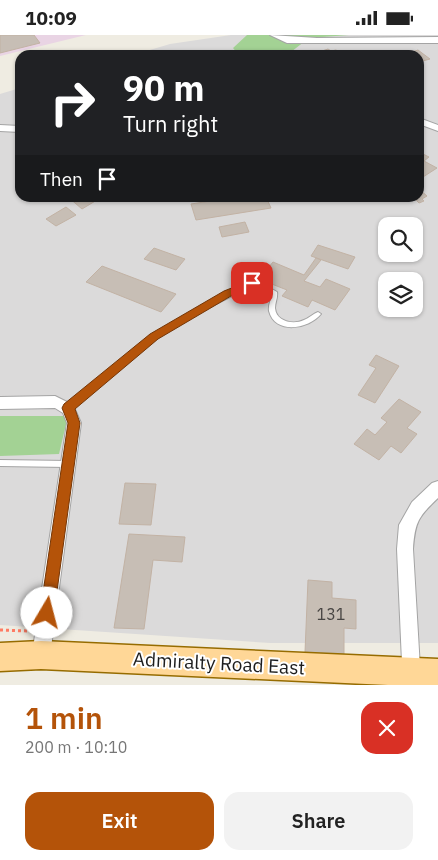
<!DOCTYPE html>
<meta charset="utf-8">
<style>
:root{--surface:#fff;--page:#f2f2f2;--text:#222;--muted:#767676;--accent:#b45309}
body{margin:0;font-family:"IBM Plex Sans",sans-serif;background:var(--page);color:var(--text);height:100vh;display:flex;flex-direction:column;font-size:19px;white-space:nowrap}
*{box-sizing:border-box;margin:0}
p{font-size:16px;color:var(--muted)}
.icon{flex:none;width:28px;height:28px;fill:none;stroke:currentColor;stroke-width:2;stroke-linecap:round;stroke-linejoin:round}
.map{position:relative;height:650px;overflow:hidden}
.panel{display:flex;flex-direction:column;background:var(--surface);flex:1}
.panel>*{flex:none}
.banner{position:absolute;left:15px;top:15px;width:409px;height:152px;border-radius:15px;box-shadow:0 1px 4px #0004;background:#202124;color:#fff;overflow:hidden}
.fabs{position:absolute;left:378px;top:182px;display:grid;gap:10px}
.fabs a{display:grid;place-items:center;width:45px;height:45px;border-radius:10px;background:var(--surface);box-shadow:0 1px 4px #0004;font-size:25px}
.pin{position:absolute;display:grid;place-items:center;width:42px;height:42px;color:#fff;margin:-21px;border-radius:10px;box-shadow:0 2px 8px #0006}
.me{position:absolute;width:55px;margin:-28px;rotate:8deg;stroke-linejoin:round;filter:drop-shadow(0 0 4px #0008)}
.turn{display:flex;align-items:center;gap:18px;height:105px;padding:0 25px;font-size:22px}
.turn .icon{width:65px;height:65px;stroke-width:2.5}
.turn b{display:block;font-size:35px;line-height:42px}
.then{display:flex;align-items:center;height:48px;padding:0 25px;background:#0003;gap:10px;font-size:19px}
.round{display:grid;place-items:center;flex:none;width:52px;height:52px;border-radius:15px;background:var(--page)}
.overview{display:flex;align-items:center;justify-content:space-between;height:85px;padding:0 25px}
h1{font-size:30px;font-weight:600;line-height:38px;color:var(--accent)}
.action{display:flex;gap:10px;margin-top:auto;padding:10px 25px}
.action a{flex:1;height:58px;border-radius:15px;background:var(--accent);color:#fff;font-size:20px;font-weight:600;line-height:58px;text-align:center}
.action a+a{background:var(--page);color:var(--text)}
.status{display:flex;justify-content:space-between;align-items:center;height:35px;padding:0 25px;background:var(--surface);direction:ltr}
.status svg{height:14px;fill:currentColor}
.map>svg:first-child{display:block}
</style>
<div class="status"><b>10:09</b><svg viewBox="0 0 49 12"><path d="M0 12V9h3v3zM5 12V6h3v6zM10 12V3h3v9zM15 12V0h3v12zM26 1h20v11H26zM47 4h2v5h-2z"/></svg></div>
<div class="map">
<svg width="438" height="650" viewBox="0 0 438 650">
<rect width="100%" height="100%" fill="#efece2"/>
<path fill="#dbdada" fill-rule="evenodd" d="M231,0H438V608H270L0,590V59L20,53V162H419V20H133L170,9ZM386,191H414V219H386ZM386,246H414V274H386Z"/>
<path fill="#e9d4e4" d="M0,0H86L0,21Z"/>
<g fill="#a3d294">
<path d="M247,0H349L309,3L287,20H239L233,13Z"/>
<path d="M0,381H68L59,419L0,421Z"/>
</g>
<g fill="#c7beb5" stroke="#c2b2a4">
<path d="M0,0H34L40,8L0,18Z"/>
<path d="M328,14L331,16L336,15L344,20H321L322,19L319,17Z"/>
<path d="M418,15L430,24L419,27V20H403Z"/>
<path d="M419,117L429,122L424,126L437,133L423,142L419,139Z"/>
<path d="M419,154L427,161L422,164L424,166L419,168L413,162H419Z"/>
<path d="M68,162H102L82,174Z"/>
<path d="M216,162H266L271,173L196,185L191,169L217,165Z"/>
<path d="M66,172L76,180L56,191L46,184Z"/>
<path d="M245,187L249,197L222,202L219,192Z"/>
<path d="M318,210L355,222L348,234L311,221Z"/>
<path d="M154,213L185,224L176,235L144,224Z"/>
<path d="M316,223L321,225L304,246L320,252L326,244L350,254L335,275L312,265L308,272L282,261L287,255L259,244L273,227L304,240Z"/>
<path d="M102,231L176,259L161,277L86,247Z"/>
<path d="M376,320L399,331L375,368L358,360L376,333L369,330Z"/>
<path d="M399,364L421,377L407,393L417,399L401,418L391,411L379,425L354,409L367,394L375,400L387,387L381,383Z"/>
<path d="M125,448L156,449L151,490L119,489Z"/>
<path d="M129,499L185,502L182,527L153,525L144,594L114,593Z"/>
<path d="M308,545L332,547V563L356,565V594L344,593V621L305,617Z"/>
</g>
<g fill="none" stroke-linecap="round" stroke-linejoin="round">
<defs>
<g id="service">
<path d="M249,247H251L265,250L277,257C278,263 275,267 275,273C276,287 294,290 304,285C309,283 313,279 318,277L321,279C309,294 275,300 269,276C268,270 271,265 272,260L261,254L252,251L204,275L156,304L71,375H65L64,373L65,371L152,300L200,271Z"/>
<path d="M0,425L68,426L71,427L72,429L71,431L68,432L0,431Z"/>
</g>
<g id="minor">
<path d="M270,0L317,3L438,2V8H287Z"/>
<path d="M419,83L438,90V96L419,89Z"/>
<path d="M0,90L20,91V97L0,96Z"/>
<path d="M55,361L73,370L81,388L50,620L47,626L41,629L35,626L32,620L67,388L63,378L55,373L0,374V362Z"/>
<path d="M438,446V463C418,482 415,487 413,514L421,650H403L397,514L399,490L412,467L432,448Z"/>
</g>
<path id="primary" d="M41,606L438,624V650H388L41,634L0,636V608Z"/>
</defs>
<use href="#service" stroke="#a4a4a4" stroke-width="2"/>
<use href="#minor" stroke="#a4a4a4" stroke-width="2"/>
<use href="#primary" stroke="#966c00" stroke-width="3"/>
<path stroke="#ff7b63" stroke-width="3" stroke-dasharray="3 3" stroke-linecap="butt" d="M0,595L28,596"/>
<use href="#service" fill="#fff" fill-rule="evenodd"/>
<use href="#minor" fill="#fff" fill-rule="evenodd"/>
<use href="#primary" fill="#ffd797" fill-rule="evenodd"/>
</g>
<path fill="#b45309" stroke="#753606" d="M252,245L256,246L257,248L256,251L231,261L158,304L75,374L80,388L54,578L52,583L47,586L42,583L40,578L68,388L62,373L64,369L150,299L224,256Z"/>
<g text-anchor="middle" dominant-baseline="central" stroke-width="4" stroke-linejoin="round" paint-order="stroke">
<g font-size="16" fill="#484543">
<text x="331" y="579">131</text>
</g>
<g font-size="19" fill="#1d1d1d" stroke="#fff">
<text transform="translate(219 628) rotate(3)">Admiralty Road East</text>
</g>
</g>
</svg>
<div class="fabs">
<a><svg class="icon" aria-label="search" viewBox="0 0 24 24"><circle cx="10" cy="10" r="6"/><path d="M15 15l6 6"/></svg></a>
<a><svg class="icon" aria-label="layers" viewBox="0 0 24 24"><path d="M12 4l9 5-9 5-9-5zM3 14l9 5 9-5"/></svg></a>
</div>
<div class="pin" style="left:252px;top:248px;background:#d93025"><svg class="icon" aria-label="arrive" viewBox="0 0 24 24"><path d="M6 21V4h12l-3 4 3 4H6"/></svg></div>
<svg class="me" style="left:47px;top:578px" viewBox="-20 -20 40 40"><circle r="19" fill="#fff"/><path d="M0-13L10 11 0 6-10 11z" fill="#b45309"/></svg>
<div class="banner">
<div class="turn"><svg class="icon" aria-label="right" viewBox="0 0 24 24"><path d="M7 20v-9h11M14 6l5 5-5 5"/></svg><div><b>90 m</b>Turn right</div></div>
<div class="then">Then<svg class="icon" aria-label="arrive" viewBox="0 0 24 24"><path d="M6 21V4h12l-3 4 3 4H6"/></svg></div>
</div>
</div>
<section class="panel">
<div class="overview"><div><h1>1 min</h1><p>200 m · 10:10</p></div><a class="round" style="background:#d93025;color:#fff"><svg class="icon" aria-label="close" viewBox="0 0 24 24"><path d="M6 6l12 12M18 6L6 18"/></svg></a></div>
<div class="action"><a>Exit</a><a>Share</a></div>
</section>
